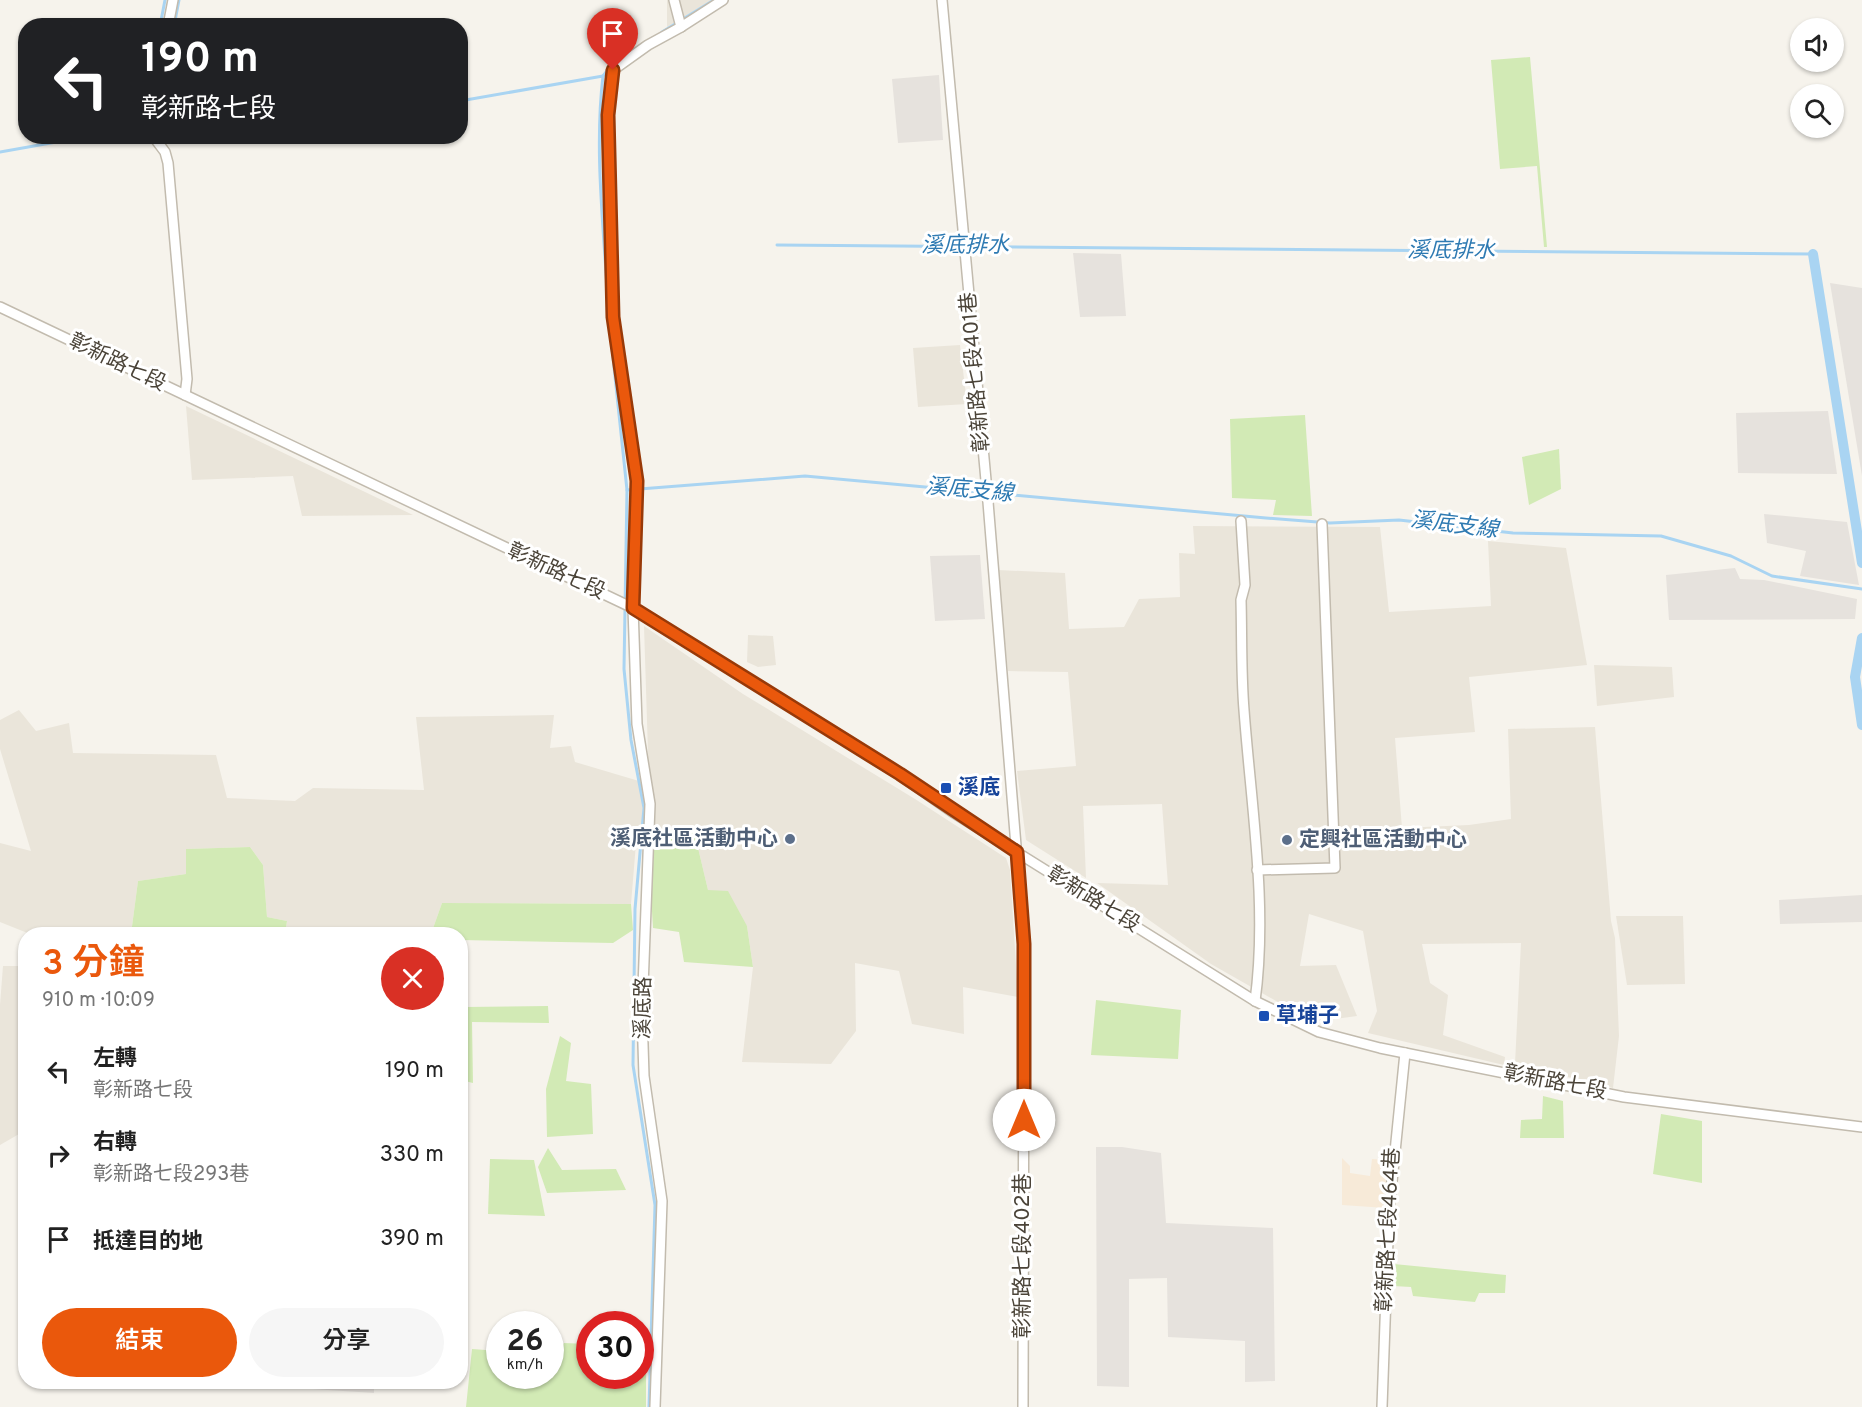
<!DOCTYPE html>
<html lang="zh-TW">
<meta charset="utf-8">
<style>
:root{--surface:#fff;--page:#f6f6f6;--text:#222;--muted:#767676;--accent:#ea580c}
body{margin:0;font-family:Overpass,"Noto Sans TC",sans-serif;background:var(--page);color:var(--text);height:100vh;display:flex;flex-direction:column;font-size:22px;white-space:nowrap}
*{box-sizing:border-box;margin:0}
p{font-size:20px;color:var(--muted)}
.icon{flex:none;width:33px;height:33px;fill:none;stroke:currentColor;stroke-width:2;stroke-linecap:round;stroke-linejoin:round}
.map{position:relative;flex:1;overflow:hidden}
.panel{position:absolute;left:18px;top:927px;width:450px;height:462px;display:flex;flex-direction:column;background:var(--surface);border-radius:24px;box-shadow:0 2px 4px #0004}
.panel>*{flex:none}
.hud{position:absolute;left:18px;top:18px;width:450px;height:126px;border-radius:24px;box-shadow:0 2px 4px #0004;background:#202124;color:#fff;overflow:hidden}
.fabs{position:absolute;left:1790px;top:18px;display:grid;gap:12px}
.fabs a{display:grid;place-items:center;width:54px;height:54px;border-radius:50%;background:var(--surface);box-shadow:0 2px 4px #0004;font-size:30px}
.speed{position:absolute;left:486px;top:1311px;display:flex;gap:12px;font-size:30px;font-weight:700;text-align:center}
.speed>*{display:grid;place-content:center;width:78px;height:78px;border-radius:50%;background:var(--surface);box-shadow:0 2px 4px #0004;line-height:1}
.speed small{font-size:15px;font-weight:400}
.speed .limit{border:9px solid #d22;background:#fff;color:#111}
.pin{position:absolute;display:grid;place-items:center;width:51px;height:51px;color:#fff;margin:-62px -26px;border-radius:50% 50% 50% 0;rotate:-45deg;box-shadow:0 0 6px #0007}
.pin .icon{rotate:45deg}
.me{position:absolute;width:66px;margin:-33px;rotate:0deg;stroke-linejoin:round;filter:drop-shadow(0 0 4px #0008)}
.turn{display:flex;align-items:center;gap:21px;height:126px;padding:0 24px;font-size:27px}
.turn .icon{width:78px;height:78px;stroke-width:2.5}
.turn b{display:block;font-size:42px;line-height:51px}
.round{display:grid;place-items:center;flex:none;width:63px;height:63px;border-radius:32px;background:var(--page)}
.headline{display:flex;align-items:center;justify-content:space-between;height:102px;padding:0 24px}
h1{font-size:36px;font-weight:600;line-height:45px;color:var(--accent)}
.action{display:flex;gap:12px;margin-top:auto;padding:12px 24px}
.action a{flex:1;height:69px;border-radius:36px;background:var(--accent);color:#fff;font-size:24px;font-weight:600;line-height:69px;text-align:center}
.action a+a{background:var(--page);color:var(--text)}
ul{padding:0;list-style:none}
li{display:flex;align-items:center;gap:18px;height:84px;padding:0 24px}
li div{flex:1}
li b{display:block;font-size:22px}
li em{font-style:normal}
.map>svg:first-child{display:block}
</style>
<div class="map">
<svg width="1862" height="1407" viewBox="0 0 1862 1407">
<rect width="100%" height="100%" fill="#f6f3ec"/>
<g fill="#eae5da">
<path d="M667,0H711V1L667,27Z"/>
<path d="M960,345L967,404L918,407L913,348Z"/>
<path d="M186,406L413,515L302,516L293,476L192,480Z"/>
<path d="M1193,526L1380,527L1389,612L1491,606L1488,541L1566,548L1587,665L1469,677L1475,732L1395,738L1402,828L1469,825L1511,819L1508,729L1595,727L1611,921L1615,938L1619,1036L1613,1088L1515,1064L1521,943L1422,944L1430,983L1448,995L1443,1035L1505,1057L1504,1065L1368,1033L1377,1011L1363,931L1309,914L1300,966L1336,965L1357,1016L1313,1022L1211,964L1097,883L1168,885L1162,804L1083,806L1086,878L1026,840L1017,771L1076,766L1068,672L1008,671L997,570L1065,573L1069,629L1124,627L1139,599L1180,597L1179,553L1195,554Z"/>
<path d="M644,626L743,694L915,799L1006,858L1010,870L1018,997L963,987L964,1034L912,1024L899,971L855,963L856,1031L831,1064L742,1062L753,967L747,926L708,890L694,831H637L631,904L442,903L431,934H285L287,921L267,917L263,865L250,847L186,849V874L138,881L131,934L69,932L68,934H30L0,922V843L31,851L0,749V720L19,710L36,731L69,723L73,753L216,755L227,798L295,801L313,788L424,790L416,717L554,715L550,748L571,746L575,762L649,784Z"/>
<path d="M748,635L773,636L776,665L758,667L747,662Z"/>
<path d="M1594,665L1672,667L1674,697L1597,706Z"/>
<path d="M1616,916H1683L1685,984L1627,985Z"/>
<path d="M3,966H25L26,1130L0,1145V1005Z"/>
</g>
<path fill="#f7ead8" d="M1342,1158L1350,1166V1173L1370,1176L1372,1159L1389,1160L1386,1208L1342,1205Z"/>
<g fill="#e6e2dd">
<path d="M939,75L943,140L898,143L892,79Z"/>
<path d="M1073,253L1121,254L1126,316L1080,317Z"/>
<path d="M1830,283L1862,288V476Z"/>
<path d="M1828,411L1837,474L1738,473L1736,413Z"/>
<path d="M1764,514L1847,522L1859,585L1800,576L1806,551L1767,543Z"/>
<path d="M980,555L985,619L935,621L930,556Z"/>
<path d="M1735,568L1740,579L1764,580L1857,599L1855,619L1669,620L1666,575Z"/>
<path d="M1862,895V922L1780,924L1779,900Z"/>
<path d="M1096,1147H1122L1161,1153L1166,1223L1273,1228L1275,1381L1245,1382V1341L1168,1337L1167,1278L1129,1279V1387L1097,1386Z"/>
<path d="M283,1382H374V1393L282,1387Z"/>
</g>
<g fill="#d2eab5">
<path d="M1530,57L1547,247H1544L1537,166L1500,169L1491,60Z"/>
<path d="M1305,415L1312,516L1273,515L1276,500L1232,498L1230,419Z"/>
<path d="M1559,449L1561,489L1529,505L1522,457Z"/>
<path d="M652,831H694L708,890L728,891L747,926L753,967L684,962L679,932L653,928L648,846Z"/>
<path d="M250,847L263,865L267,917L287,921L285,934H131L138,881L186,874V849Z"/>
<path d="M442,903L631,904L633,930L613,943L461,940L460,934H431Z"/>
<path d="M461,963H464L465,1007L548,1006L549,1023L472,1022L473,1083L461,1080Z"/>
<path d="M1096,1000L1181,1010L1178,1059L1091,1055Z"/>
<path d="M560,1036L571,1043L566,1081L591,1084L593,1134L547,1137L546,1089Z"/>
<path d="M1543,1096L1563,1101L1564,1138H1520L1521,1120L1542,1119Z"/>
<path d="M1661,1114L1702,1121V1183L1653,1174Z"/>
<path d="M548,1148L562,1170L616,1169L626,1190L547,1193L538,1167Z"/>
<path d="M490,1159L534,1160L545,1216L488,1214Z"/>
<path d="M1394,1264L1506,1275L1505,1293H1479L1475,1302L1413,1296L1411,1287L1393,1286Z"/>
<path d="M564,1343L589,1344L590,1376H640L641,1346L646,1347V1407H466L472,1349L499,1351L500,1376H550L551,1355L558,1352Z"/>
</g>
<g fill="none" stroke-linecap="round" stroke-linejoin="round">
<g stroke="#a9d4f2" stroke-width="3">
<path d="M160,26L165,0"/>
<path d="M174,26L179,0"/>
<path d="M662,32L714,0"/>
<path d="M603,76L613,63L634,50"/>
<path d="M460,101L603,76C594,151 604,229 608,304"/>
<path d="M157,138L172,136"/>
<path d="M0,152L62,141L144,137"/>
<path d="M777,245L1813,254"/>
<path d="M610,329L627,490L805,476L1266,518L1330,523L1399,520L1513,533L1661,536L1731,556L1772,576L1862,589"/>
<path d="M627,490L624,669L631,740L644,808L635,909L633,1065L655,1205L649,1407"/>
</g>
<g stroke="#a9d4f2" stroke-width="10">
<path d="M1813,254L1862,563"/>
<path d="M1862,638L1855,677L1862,725"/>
</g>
<defs>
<g id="minor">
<path d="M942,0L988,502L1024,944L1023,1407"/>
<path d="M168,26L173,0"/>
<path d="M681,27L723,0"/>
<path d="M153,136L165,152L168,163L187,379L185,395"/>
<path d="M0,307L633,608L900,775L954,813L1255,1001L1319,1032L1380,1048L1624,1097L1862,1127"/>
<path d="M1241,521L1245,585L1241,600C1242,637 1241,673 1244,710C1251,805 1268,906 1255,1001"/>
<path d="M1257,870L1335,868L1322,524"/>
<path d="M655,1407L662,1201L644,1076L642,1013L650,804L637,724L633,608L637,481L613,317L607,115L613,70L648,45L681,27L674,0"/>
<path d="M1382,1407L1389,1211L1405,1053"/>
</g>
</defs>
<use href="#minor" stroke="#c2bbae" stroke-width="12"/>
<use href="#minor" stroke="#fff" stroke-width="9"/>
</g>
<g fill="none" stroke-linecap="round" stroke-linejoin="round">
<defs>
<path id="route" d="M613,70L608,115L613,317L637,481L633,608L900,774L1017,852L1024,944V1120"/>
</defs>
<use href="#route" stroke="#983908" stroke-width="15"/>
<use href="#route" stroke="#ea580c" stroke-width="10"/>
</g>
<g fill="#1a4fb4" stroke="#fff" stroke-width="2">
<rect x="940" y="782" width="12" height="12" rx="3"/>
<rect x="1258" y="1010" width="12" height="12" rx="3"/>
</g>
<g fill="#5c6f8a" stroke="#fff" stroke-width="2">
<circle cx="790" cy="839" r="6"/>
<circle cx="1287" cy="840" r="6"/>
</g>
<g text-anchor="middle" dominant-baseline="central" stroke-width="6" stroke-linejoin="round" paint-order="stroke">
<g font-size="21" fill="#4b4439" stroke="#fff">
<text transform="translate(117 363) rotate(26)">彰新路七段</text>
<text transform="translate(976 372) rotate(-95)">彰新路七段401巷</text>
<text transform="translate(556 572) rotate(25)">彰新路七段</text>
<text transform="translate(1093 900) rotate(32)">彰新路七段</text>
<text transform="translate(644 1008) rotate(-89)">溪底路</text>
<text transform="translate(1555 1083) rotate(11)">彰新路七段</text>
<text transform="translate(1389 1230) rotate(-87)">彰新路七段464巷</text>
<text transform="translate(1023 1256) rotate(-90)">彰新路七段402巷</text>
</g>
<g font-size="21" font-weight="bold" fill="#164399" stroke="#fff" text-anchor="start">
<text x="958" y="788">溪底</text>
<text x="1276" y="1016">草埔子</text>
</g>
<g font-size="21" font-weight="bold" fill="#4e5e75" stroke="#fff" text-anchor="end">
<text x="778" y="839">溪底社區活動中心</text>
<text x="1299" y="840" text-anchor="start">定興社區活動中心</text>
</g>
<g font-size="22" font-style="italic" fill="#2e7ab2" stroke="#fff">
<text x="965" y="246">溪底排水</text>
<text x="1451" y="251">溪底排水</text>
<text transform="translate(969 491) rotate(5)">溪底支線</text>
<text transform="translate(1454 526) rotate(7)">溪底支線</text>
</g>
</g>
</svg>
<div class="fabs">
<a><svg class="icon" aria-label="sound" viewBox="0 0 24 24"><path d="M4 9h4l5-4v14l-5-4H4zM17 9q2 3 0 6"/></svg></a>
<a><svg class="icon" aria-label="search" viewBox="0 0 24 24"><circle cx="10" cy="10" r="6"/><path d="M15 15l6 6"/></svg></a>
</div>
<div class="speed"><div>26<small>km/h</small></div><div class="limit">30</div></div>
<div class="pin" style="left:613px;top:70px;background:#d93025"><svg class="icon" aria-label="arrive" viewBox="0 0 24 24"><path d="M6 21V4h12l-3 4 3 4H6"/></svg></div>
<svg class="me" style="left:1024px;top:1120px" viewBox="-20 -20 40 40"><circle r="19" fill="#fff"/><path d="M0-13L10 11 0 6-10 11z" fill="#ea580c"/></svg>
<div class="hud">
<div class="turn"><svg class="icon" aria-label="left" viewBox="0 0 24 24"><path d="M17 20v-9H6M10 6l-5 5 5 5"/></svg><div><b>190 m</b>彰新路七段</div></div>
</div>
<section class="panel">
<div class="headline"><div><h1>3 分鐘</h1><p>910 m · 10:09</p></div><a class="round" style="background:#d93025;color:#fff"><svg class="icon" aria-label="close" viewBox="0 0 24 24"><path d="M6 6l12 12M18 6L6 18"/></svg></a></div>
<ul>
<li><svg class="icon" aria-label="left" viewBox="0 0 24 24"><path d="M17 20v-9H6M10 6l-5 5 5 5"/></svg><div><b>左轉</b><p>彰新路七段</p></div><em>190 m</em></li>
<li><svg class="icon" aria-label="right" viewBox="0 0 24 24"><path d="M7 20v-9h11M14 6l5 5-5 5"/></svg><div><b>右轉</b><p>彰新路七段293巷</p></div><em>330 m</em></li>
<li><svg class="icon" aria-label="arrive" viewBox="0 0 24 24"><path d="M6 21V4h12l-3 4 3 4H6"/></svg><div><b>抵達目的地</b></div><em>390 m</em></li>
</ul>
<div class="action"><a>結束</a><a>分享</a></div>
</section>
</div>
